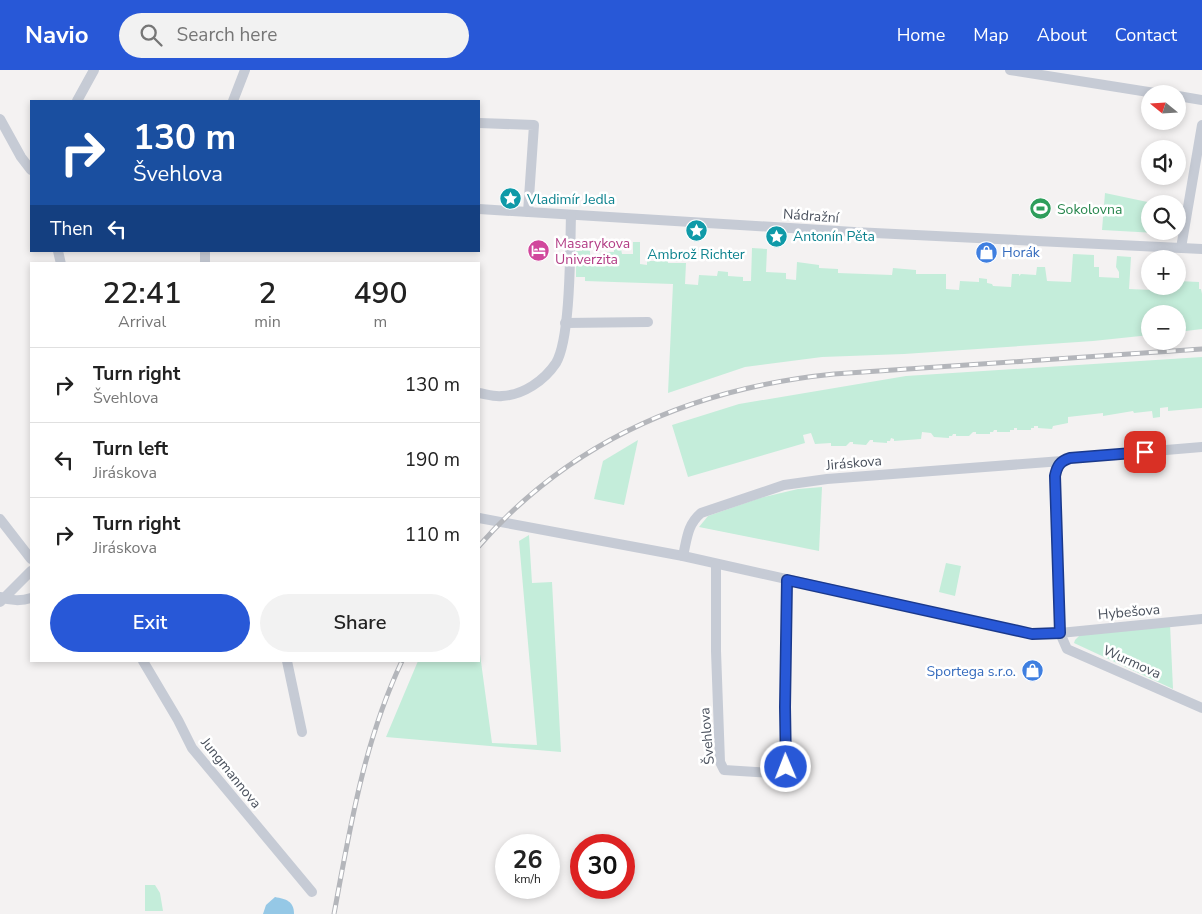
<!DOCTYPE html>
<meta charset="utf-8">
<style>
:root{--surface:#fff;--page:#f2f2f2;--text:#222;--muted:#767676;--line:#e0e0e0;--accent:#2858d7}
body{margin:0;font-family:"Nunito Sans",sans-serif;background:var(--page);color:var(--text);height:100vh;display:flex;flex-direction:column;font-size:19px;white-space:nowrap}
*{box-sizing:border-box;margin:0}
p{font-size:16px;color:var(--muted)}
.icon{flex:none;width:28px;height:28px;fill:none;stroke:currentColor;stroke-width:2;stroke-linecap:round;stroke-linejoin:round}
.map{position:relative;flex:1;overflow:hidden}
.panel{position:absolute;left:30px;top:192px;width:450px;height:400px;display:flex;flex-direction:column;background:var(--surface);border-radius:0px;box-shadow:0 2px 8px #0003}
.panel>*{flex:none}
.hud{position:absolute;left:30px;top:30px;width:450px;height:152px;border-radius:0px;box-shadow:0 2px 8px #0003;background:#1a4fa0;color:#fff;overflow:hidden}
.needle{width:32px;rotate:288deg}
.controls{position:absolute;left:1141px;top:15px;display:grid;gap:10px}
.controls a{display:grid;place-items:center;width:45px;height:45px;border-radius:50%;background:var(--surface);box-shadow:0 2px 8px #0003;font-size:25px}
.speed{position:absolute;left:495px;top:764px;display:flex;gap:10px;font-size:25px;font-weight:700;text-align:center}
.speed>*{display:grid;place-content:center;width:65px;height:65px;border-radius:50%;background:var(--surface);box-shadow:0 2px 8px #0003;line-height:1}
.speed small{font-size:12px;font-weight:400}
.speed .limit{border:8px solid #d22;background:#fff;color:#111}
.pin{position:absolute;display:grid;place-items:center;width:42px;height:42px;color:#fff;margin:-21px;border-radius:10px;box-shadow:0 2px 8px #0006}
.me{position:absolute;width:55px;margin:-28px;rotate:359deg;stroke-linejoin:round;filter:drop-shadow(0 0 4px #0008)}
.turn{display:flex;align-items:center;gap:18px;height:105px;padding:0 20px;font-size:22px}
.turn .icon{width:65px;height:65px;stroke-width:2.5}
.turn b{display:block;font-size:35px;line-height:42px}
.then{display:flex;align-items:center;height:48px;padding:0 20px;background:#0003;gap:10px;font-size:19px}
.eta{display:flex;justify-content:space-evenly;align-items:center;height:85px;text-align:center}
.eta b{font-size:30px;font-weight:600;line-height:35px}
.cta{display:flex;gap:10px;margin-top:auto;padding:10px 20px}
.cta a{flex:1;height:58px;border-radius:30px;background:var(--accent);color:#fff;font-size:20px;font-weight:600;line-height:58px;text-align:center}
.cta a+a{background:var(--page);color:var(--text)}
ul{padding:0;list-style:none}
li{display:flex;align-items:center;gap:15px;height:75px;padding:0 20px;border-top:1px solid var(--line)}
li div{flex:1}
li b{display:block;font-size:19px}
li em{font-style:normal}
header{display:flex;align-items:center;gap:30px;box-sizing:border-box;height:70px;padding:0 25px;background:var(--accent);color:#fff}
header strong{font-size:24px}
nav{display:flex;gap:28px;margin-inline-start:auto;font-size:18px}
.search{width:350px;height:45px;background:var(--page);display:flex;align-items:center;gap:12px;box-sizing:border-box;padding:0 18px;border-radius:28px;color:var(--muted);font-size:19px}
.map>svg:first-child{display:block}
</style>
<header>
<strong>Navio</strong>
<div class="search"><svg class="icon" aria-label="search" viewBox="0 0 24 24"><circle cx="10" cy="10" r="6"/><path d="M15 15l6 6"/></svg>Search here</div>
<nav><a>Home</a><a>Map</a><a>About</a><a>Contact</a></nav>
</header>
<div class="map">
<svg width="1202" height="844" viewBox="0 0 1202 844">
<rect width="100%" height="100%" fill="#f4f2f2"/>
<g fill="#c4edda">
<path d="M1105,123L1157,134H1150V161H1174V164L1102,160Z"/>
<path d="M633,172H640V194L647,195V191H657V187H668V193H686L685,214L698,215L699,205L717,206L718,201L728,202V206L743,207V211H751L752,178L767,179L766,202L786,203V209L796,210L797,192L819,195V198L838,199V203L892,205L893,198L916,200V204H946V219L959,220L960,211L979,212V208L987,209V213L992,214L993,216L1011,217L1012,204H1019V206L1021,204L1036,205L1037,197H1045L1047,211L1071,212L1073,184L1094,185V197H1099V207L1119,208V202L1116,197L1117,186L1131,187L1129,219L1175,221V216H1178V211L1199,212V219H1201L1202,224V259L1178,262V244H1150V265L1093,271L904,284L822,287L745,297L668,323L673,214L585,211V207H576V181H582L583,174H588V180L590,181V190L600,191V184L605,185V182H614V179H621L622,184H633Z"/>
<path d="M1202,287V338L1168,341V337L1160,338V347L1153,348L1152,341L1134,343L1133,341L1103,346V343L1068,347V353L1053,356L1052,359L1038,358V356H1034V358H1031V360H1017V358H1014V360H1010V362H997V360H994L993,362H990V364H976V362H973L969,366H956V364H953L952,366H949V368L934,367L931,363L922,362L921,369L894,371V369L891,368L890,371H887V373L873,372V370H870L866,375L853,374V372H850L846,376H831V373L815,374L811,363L803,365L805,373L688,407L672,355L739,334L906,306Z"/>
<path d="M638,370L624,435L594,429L603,391Z"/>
<path d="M822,417L819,481L699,457L708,446L760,428L798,419Z"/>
<path d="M529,465L532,513L552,512L561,682L386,667L418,591H479V577L492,673L537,675L519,471Z"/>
<path d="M946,493L961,496L955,526L939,522Z"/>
<path d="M1170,554L1173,619L1074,573L1075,570L1081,564Z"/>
<path d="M145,815H155L160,823L163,841H145Z"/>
</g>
<path fill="#95c8e6" d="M275,827C286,829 294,831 294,844H263L266,835Z"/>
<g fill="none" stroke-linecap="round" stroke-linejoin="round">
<g stroke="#c6cbd5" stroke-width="10">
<path d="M1010,0L1161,24"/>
<path d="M1178,26L1202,30"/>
<path d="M77,31L94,0"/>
<path d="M233,31L245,0"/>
<path d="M0,49L21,87L31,100"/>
<path d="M479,53L534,55L528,142"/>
<path d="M479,139L854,162L1202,179"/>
<path d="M1181,178L1202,55"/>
<path d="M58,181L61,194"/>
<path d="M205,181V194"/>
<path d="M565,253L648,252"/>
<path d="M479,323C486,324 494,327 502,326C523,325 544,311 556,293C571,268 570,177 571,145"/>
<path d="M1202,377L1070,388C1060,391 1057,396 1055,406L1060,563L1067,579L1202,638"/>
<path d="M479,448L683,486L1032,564L1060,563L1202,549"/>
<path d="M0,449L31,489"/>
<path d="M683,486C687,469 687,455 701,443L784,415L827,409L1062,391"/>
<path d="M716,494V581L720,692L724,700L786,704L785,637L787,510"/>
<path d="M1,527C10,531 22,531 31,528"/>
<path d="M0,532L31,501"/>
<path d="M143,591L178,650L192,678L312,822"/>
<path d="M287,591L302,662"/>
</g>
<defs>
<g id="rail">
<path d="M479,476C572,369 695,318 834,304L1202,279"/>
<path d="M334,844C350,758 364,671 402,591"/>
</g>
</defs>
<use href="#rail" stroke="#b4b6bb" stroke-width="5"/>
<use href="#rail" stroke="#fff" stroke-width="3" stroke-dasharray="9" stroke-linecap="butt"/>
</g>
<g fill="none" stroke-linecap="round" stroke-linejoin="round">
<defs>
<path id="route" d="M786,697L785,637L787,510L1032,564L1060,563L1055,406C1057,396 1060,391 1070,388L1145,382"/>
</defs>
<use href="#route" stroke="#1a398c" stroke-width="12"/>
<use href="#route" stroke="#2858d7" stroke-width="9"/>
</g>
<defs>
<symbol id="sight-disc" viewBox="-11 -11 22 22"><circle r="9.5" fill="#0f9aa8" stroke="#fff"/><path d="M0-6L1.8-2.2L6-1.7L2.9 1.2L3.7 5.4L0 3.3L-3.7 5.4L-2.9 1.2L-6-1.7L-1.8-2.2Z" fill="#fff"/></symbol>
<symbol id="stadium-disc" viewBox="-11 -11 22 22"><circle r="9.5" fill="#2e9e5b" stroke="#fff"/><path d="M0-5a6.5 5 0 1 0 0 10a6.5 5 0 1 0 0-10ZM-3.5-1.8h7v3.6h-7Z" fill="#fff"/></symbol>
<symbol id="hotel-disc" viewBox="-11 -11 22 22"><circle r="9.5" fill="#d1479c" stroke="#fff"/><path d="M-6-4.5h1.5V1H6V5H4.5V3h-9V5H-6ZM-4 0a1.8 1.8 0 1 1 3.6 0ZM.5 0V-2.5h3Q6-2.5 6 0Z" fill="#fff"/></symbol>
<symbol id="shop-disc" viewBox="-11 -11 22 22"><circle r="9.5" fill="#3f7fe0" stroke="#fff"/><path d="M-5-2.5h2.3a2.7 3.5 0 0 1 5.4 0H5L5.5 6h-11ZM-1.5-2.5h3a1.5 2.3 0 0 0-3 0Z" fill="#fff"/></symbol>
</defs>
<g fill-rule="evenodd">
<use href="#sight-disc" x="498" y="116" width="25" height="25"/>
<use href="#stadium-disc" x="1028" y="126" width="25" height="25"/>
<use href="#sight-disc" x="684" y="148" width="25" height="25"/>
<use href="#sight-disc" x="764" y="154" width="25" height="25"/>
<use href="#hotel-disc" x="526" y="168" width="25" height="25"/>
<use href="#shop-disc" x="974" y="170" width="25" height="25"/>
<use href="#shop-disc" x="1020" y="588" width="25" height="25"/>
</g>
<g text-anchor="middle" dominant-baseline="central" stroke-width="5" stroke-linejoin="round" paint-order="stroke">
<g font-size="14" fill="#0d838f" stroke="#fff" text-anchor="start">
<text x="527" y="129">Vladimír Jedla</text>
<text x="793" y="166">Antonín Pěta</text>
<text x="696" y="184" text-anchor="middle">Ambrož Richter</text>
</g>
<g font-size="14" fill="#27864d" stroke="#fff" text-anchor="start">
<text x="1057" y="139">Sokolovna</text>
</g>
<g font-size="14" fill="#4b525e" stroke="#fff">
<text transform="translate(811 146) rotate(4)">Nádražní</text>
<text transform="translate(854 393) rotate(-5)">Jiráskova</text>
<text transform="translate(1129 542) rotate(-5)">Hybešova</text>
<text transform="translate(1132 592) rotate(24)">Wurmova</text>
<text transform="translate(707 666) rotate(-95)">Švehlova</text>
<text transform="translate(231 703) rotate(51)">Jungmannova</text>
</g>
<g font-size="14" fill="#b23c85" stroke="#fff" text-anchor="start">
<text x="555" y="173">Masarykova<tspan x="555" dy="16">Univerzita</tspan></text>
</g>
<g font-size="14" fill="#366cbe" stroke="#fff" text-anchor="start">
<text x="1002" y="182">Horák</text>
<text x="1016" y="601" text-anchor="end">Sportega s.r.o.</text>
</g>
</g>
</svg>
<div class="controls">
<a><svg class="needle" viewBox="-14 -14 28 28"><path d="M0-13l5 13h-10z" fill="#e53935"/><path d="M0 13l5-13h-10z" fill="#767676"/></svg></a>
<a><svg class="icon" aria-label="sound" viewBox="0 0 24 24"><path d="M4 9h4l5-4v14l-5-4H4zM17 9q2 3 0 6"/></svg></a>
<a><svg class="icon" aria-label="search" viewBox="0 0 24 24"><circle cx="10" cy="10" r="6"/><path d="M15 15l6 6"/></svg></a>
<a>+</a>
<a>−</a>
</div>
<div class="speed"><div>26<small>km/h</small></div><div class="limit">30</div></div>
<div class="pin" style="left:1145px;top:382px;background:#d93025"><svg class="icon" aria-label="arrive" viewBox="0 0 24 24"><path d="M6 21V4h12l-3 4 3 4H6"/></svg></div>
<svg class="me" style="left:786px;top:697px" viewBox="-20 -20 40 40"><circle r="17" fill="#2858d7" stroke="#fff" stroke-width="3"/><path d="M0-11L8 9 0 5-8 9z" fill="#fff"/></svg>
<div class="hud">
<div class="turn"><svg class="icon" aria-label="right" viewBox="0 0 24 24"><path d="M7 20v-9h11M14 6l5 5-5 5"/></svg><div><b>130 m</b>Švehlova</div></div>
<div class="then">Then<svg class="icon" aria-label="left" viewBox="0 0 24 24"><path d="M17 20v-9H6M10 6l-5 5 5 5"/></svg></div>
</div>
<section class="panel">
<div class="eta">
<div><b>22:41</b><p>Arrival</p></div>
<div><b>2</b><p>min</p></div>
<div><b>490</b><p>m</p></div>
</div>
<ul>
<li><svg class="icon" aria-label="right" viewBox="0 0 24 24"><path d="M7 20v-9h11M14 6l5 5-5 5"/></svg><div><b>Turn right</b><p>Švehlova</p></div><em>130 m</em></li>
<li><svg class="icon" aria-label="left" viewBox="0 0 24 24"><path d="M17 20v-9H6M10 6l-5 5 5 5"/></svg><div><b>Turn left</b><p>Jiráskova</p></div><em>190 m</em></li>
<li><svg class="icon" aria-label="right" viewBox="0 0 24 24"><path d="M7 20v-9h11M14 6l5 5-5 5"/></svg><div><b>Turn right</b><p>Jiráskova</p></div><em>110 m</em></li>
</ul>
<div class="cta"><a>Exit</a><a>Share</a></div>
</section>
</div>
